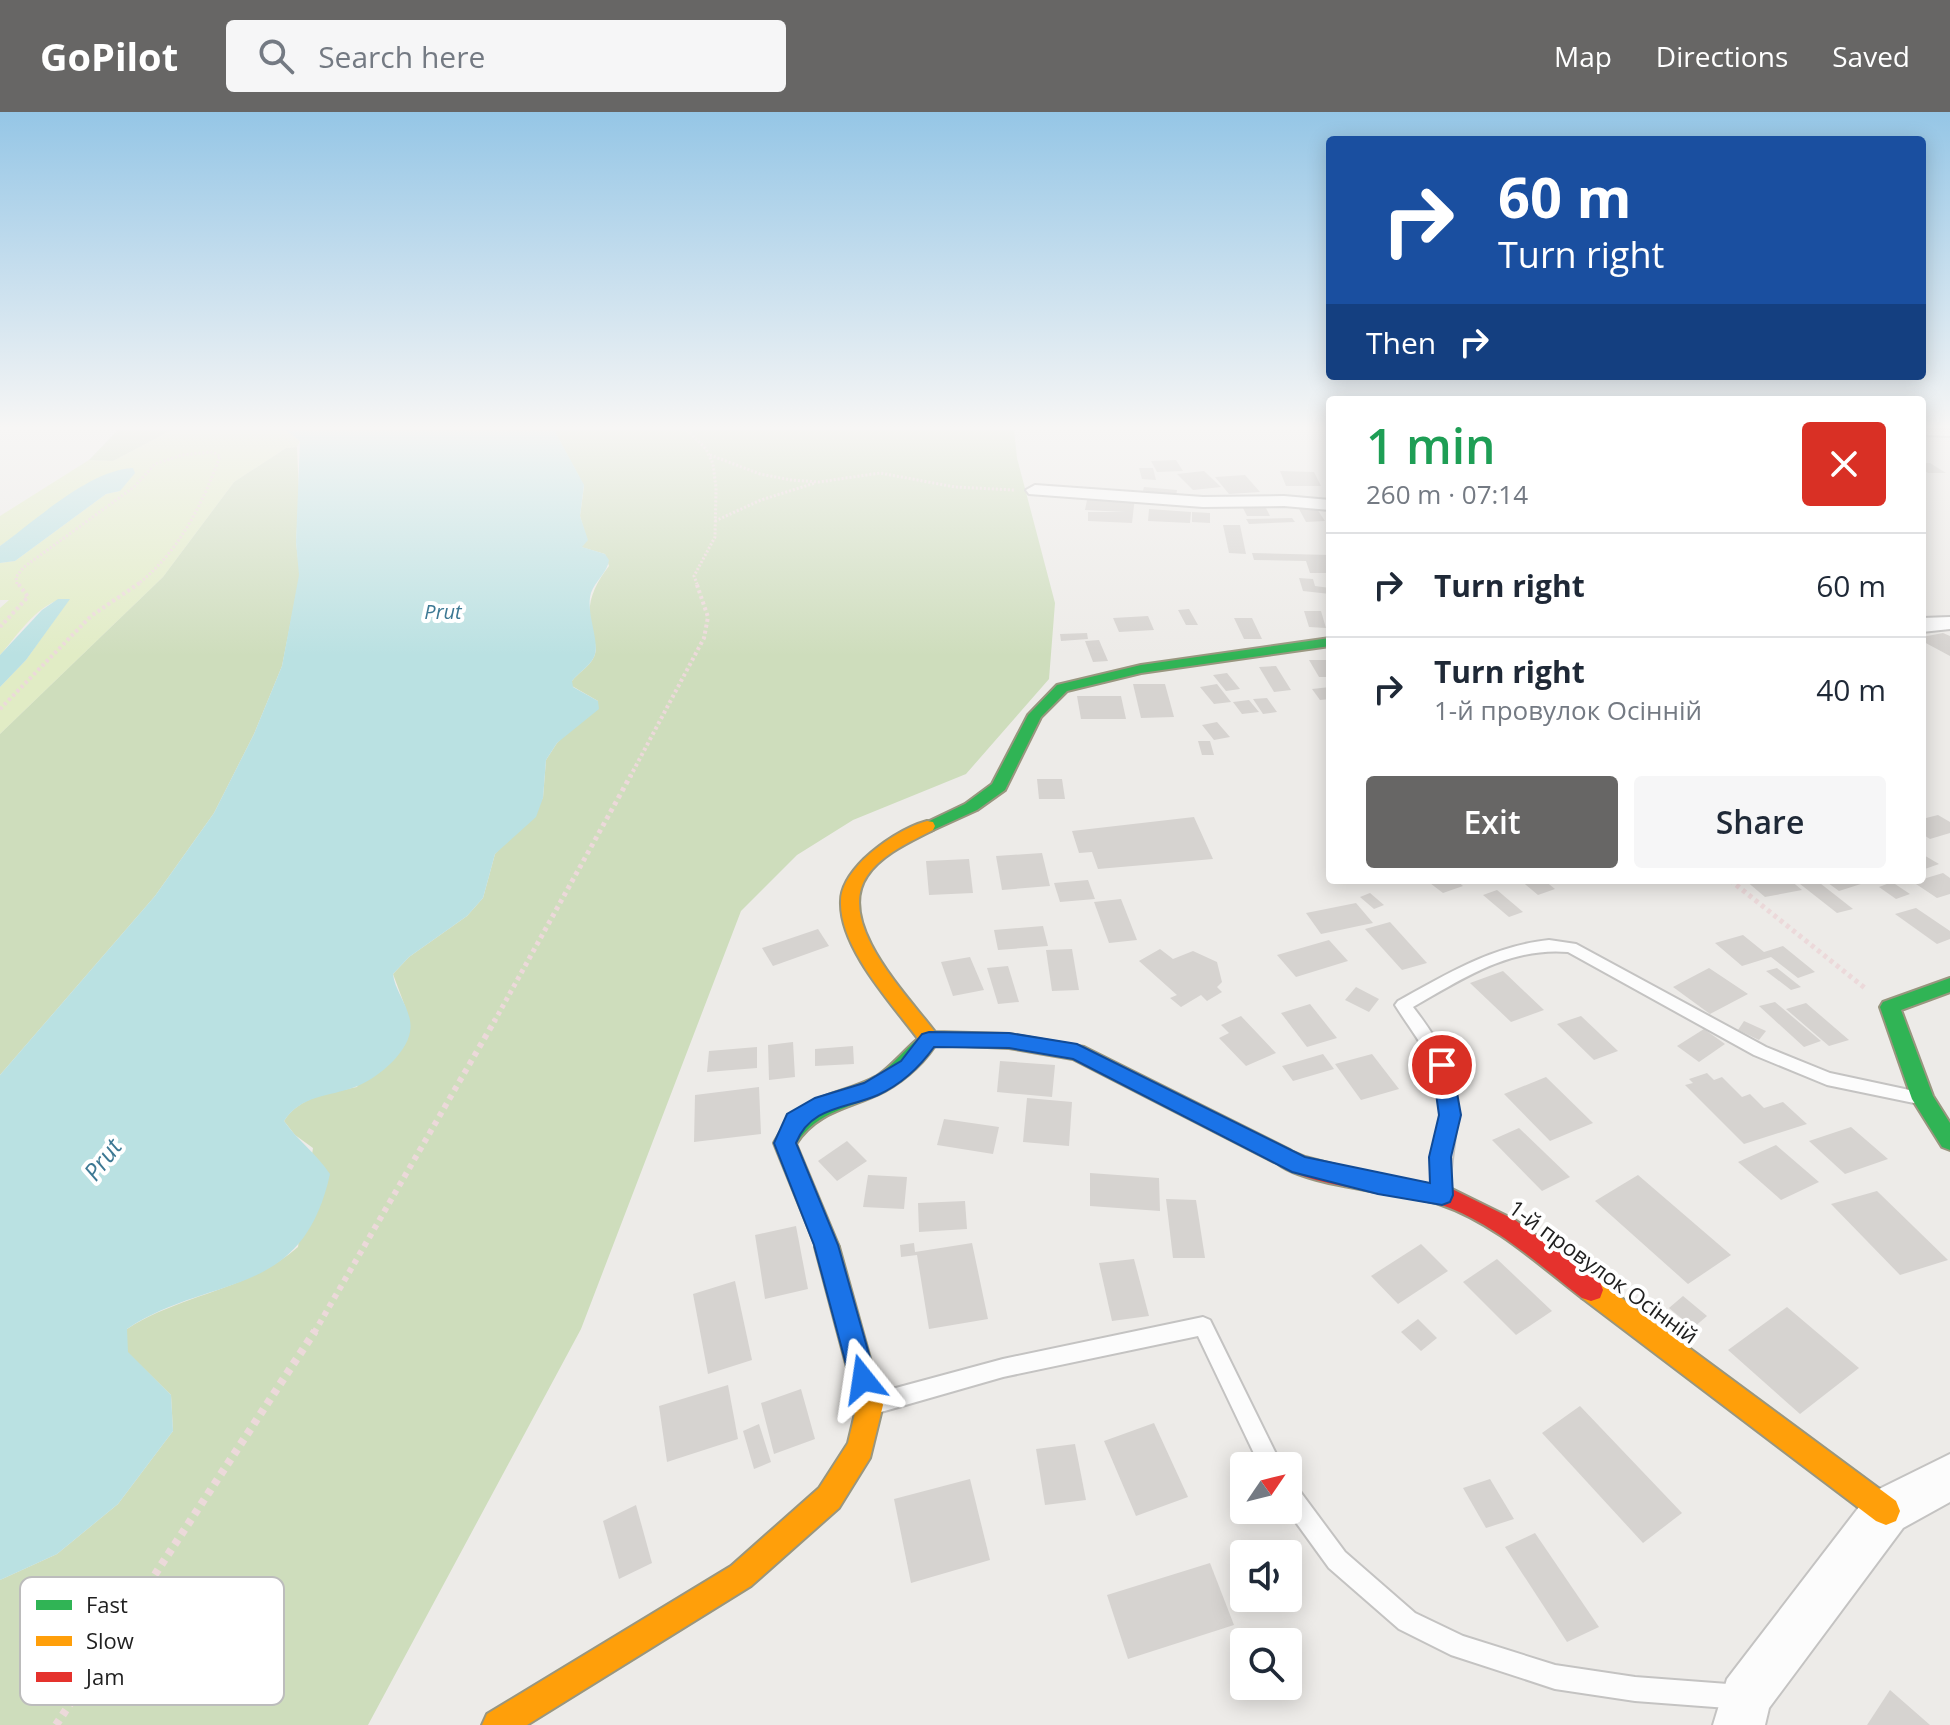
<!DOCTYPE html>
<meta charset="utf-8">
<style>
:root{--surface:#fff;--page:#f6f6f7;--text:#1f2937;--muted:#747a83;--line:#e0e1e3;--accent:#676665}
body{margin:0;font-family:"Open Sans",sans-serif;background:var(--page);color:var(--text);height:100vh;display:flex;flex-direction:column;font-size:30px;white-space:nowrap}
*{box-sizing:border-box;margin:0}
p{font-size:26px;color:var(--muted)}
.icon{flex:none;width:44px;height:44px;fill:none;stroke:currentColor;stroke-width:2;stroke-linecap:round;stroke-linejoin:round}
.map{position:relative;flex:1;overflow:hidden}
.details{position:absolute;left:1326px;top:284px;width:600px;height:488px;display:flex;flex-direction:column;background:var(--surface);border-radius:8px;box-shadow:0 4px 20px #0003}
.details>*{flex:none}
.banner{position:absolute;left:1326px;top:24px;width:600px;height:244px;border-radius:8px;box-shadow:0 4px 20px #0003;background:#1a4fa0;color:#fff;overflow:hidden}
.needle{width:52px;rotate:55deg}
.controls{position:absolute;left:1230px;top:1340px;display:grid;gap:16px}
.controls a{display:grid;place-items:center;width:72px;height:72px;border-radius:8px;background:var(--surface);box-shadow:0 4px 20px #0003;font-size:40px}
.pin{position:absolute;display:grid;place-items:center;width:68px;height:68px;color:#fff;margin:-34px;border:4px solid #fff;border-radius:50%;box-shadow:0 2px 8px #0007}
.me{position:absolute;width:88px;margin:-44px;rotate:345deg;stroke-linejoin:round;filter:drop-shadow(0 0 6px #0008)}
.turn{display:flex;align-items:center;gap:28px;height:168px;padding:0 40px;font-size:36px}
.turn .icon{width:104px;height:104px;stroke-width:2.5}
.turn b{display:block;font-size:56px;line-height:68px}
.then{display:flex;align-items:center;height:76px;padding:0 40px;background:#0003;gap:16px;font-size:30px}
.round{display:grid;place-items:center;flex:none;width:84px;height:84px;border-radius:8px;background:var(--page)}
.head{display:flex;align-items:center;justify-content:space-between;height:136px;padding:0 40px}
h1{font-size:48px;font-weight:600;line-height:60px;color:#1e9e55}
.button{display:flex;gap:16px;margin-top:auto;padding:16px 40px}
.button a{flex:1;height:92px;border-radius:8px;background:var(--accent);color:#fff;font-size:32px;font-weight:600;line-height:92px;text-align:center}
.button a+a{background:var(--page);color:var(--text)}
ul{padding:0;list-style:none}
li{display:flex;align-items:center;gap:24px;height:104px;padding:0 40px;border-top:2px solid var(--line)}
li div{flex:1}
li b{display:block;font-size:30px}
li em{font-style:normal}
header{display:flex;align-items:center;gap:48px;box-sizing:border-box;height:112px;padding:0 40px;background:var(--accent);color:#fff}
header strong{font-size:38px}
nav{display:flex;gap:44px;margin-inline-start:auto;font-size:28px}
.search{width:560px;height:72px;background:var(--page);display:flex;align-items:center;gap:20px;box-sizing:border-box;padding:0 28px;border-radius:8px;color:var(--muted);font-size:30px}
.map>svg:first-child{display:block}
</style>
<header>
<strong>GoPilot</strong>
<div class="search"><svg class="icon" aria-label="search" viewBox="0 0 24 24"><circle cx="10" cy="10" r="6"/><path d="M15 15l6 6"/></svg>Search here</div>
<nav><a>Map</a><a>Directions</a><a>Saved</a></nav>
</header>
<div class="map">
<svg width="1950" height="1613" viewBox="0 0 1950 1613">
<rect width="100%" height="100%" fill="#edebe8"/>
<path fill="#e1ecc5" d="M172,318H286L300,329L297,335L286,336L234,370L163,465L0,622V575L26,548L69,487C42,485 17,524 0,543V496L9,488H0V451L15,449L106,382L120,379L87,372L0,434V404L89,348L113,349Z"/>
<g fill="#ceddbc">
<path d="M118,318H172L113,349L89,348Z"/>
<path d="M554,318H1014L1017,346L1055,491L1049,567L966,662L853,708L797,743L741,799L581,1217L368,1613H0V1468L57,1442L118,1392L173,1319L171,1283L127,1240V1217C181,1182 248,1179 298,1135L313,1036L295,1023L284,1009C300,984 330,981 357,975L406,897L393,862L409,845L467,804L483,786L495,742L543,686L546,648L557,631L598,589L572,574V569C578,561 590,554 594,545C598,536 594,529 592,520C585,493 593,475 609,454L605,442L581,435L587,428L580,404L584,374Z"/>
<path d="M297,335L299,381L296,430L300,463L282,554L254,622L214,701L155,784L0,963V622L163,465L234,370L286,336Z"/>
</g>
<g fill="#bae1e2">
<path d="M286,318H554L584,373L580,404L588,428L582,435L605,442L609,448C608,460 595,469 591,481C585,501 601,530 594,545C590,554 578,561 572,569L573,575L598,589L599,597L557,631L546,648L543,686L536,705L495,742L483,786L467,804L409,845L393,862C395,881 414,900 410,920C406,943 375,968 355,975C328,985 301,983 284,1009C298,1029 315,1040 330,1062C302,1189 212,1161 127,1217L128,1240L171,1283L173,1319L118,1392L57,1442L0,1468V963L155,784L214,701L254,622L282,554L299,463L296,430L300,329Z"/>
<path d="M133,356L135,361L120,379L106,382L15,449L0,451V434C35,409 89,358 133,356Z"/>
<path d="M58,487H70L26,548L0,575V543L42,498Z"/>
</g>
<g fill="#d6d3d0">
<path d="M1176,348L1183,359L1157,360L1151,349Z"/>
<path d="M1922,351H1930L1946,361H1928L1922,357Z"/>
<path d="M1139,356H1153L1156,368L1142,367Z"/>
<path d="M1204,359L1221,375L1193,378L1177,362Z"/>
<path d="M1280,359L1314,360L1321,374H1286Z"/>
<path d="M1245,363L1260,380L1229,382L1215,365Z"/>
<path d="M1144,375L1177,378L1176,385L1142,382Z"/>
<path d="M1088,383L1135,385L1132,411L1088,409V400H1125L1085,398Z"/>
<path d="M1241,392H1264L1270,404H1247Z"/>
<path d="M1149,397L1191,400L1190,411L1148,409Z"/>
<path d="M1299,397H1317L1325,409L1306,410Z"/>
<path d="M1192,400L1210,401V411L1192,410Z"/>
<path d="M1292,406L1295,410L1249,412L1246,407Z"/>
<path d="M1223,413H1240L1246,442L1229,441Z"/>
<path d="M1252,441L1330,443V451H1327L1330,461H1310L1306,449L1254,448Z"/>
<path d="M1299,466L1313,467L1315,474L1330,476V482L1303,479Z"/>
<path d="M1189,497L1198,513H1186L1178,498Z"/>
<path d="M1304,499H1321L1326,516L1309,515Z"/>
<path d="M1148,504L1154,518L1119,520L1113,506Z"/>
<path d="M1234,506H1252L1262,527H1244Z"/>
<path d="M1087,521L1088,527L1061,529L1060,522Z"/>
<path d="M1943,521L1950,524V544L1922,529V525Z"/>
<path d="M1099,528L1108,549L1093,550L1085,529Z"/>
<path d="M1309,548H1327L1330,565H1319Z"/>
<path d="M1276,554L1291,578L1274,580L1259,555Z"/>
<path d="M1227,561L1240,577L1226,579L1213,563Z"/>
<path d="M1133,572H1165L1174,605L1141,606Z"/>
<path d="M1217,572L1231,590L1214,592L1200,575Z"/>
<path d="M1330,575V587L1320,588L1312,577Z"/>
<path d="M1077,584H1121L1126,607H1081Z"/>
<path d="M1267,586L1277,600L1263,602L1253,587Z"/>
<path d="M1249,588L1259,600L1242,602L1233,590Z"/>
<path d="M1217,610L1230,625L1214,628L1202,613Z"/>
<path d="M1198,629H1210L1214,643H1202Z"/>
<path d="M1037,667H1062L1065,687H1039Z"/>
<path d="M1938,703L1950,710V721L1930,727L1922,722V707Z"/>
<path d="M1194,705L1213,747L1098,757L1092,740L1079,741L1072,719Z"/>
<path d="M1042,741L1050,774L1002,778L996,744Z"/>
<path d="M1922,742L1939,752L1922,758Z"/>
<path d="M969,747L973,781L929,783L926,749Z"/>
<path d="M1943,761L1950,766V782L1937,786L1913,770Z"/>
<path d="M1088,768L1095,787L1060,790L1054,771Z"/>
<path d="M1426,768H1456L1463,774L1443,781Z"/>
<path d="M1520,768H1544L1555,777L1538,783Z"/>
<path d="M1745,768H1790L1802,778L1765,785Z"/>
<path d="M1795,768H1816L1853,797L1837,801Z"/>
<path d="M1824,768H1859L1864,771L1839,779Z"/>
<path d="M1892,770L1910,782L1896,787L1879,775Z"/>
<path d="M1497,778L1523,800L1509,805L1483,783Z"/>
<path d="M1370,781L1384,793L1374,797L1360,785Z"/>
<path d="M1121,787L1137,828L1109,831L1094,790Z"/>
<path d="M1356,791L1373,811L1321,822L1306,801Z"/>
<path d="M1916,796L1950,819V827L1937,832L1895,802Z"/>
<path d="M1390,810L1427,851L1402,858L1365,817Z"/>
<path d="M1043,814L1048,834L998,838L994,818Z"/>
<path d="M818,817L829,834L773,854L762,836Z"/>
<path d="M1743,823L1764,840L1783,834L1815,860L1798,866L1771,845L1742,854L1715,831Z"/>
<path d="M1329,828L1348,849L1296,865L1277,843Z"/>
<path d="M1072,837L1079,878L1052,879L1046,838Z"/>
<path d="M1160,837L1173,847L1193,839L1217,850L1222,870L1217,875L1222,880L1207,889L1201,883L1181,895L1170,886L1177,883L1139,849Z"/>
<path d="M970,845L984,878L953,884L941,850Z"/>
<path d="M1008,854L1019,890L998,892L987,856Z"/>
<path d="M1709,856L1748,882L1710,902L1673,875Z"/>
<path d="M1777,856L1801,875L1791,878L1766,859Z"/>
<path d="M1503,859L1544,898L1511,910L1470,871Z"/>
<path d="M1356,875L1379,887L1369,900L1345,888Z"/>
<path d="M1775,890L1821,929L1804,935L1759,894Z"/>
<path d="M1806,891L1849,928L1829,934L1786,897Z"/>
<path d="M1310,892L1337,926L1307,935L1281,901Z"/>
<path d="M1241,904L1276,941L1246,954L1219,926L1229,921L1221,913Z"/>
<path d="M1581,904L1618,939L1594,948L1557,912Z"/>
<path d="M1744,909L1766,919L1759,928L1738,918Z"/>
<path d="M1704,917L1725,932L1699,950L1677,934Z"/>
<path d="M793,930L795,965L769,968L768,933Z"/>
<path d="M853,934L854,952L815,954V937Z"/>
<path d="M757,935V956L707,960L709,939Z"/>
<path d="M1323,942L1334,957L1293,969L1282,954Z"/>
<path d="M1372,942L1399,977L1361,988L1335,952Z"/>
<path d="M1000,949L1055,953L1052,985L997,980Z"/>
<path d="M1707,961L1714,968L1722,965L1742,985L1750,982L1764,996L1783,990L1807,1012L1744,1032L1685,973L1693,971L1689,967Z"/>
<path d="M1546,965L1593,1011L1550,1029L1504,982Z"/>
<path d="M759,975L761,1022L694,1030L695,983Z"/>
<path d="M1027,986L1072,990L1069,1034L1023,1030Z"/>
<path d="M944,1007L999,1015L993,1042L937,1033Z"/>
<path d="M1851,1015L1888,1047L1845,1062L1809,1029Z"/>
<path d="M1519,1016L1570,1065L1542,1079L1492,1028Z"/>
<path d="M847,1029L867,1049L837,1069L818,1049Z"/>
<path d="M1776,1033L1819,1070L1781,1088L1738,1050Z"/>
<path d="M1090,1061L1159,1066L1160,1099L1090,1094Z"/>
<path d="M868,1063L907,1065L904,1097L863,1095Z"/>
<path d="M1638,1063L1731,1143L1688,1172L1595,1089Z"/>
<path d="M1877,1079L1948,1148L1900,1163L1831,1092Z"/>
<path d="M1166,1087L1196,1088L1205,1146H1173Z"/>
<path d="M965,1089L967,1117L919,1120L918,1091Z"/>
<path d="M796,1114L808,1177L765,1187L755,1123Z"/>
<path d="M914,1131L915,1140L972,1131L988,1207L929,1217L917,1143L901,1145L900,1133Z"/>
<path d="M1421,1132L1448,1159L1398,1192L1371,1164Z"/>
<path d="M1134,1147L1149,1204L1112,1209L1099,1151Z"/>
<path d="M1497,1147L1552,1199L1516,1223L1463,1170Z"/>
<path d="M735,1169L752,1248L708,1262L693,1182Z"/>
<path d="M1683,1184L1707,1204L1693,1216L1669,1196Z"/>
<path d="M1787,1195L1859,1256L1800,1302L1728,1238Z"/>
<path d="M1418,1207L1437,1226L1421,1239L1401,1220Z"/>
<path d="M728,1273L738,1327L667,1350L659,1294Z"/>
<path d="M801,1277L815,1327L774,1342L761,1291Z"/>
<path d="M1580,1294L1682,1401L1643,1431L1542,1321Z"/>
<path d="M1154,1311L1188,1385L1136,1404L1104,1329Z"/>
<path d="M759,1312L771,1350L754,1357L743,1319Z"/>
<path d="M1075,1332L1086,1388L1045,1393L1036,1337Z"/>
<path d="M970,1367L990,1448L911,1471L894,1387Z"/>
<path d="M1490,1367L1514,1407L1486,1416L1463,1376Z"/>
<path d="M636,1393L652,1451L619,1467L603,1409Z"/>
<path d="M1535,1421L1599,1515L1567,1530L1505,1435Z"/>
<path d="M1210,1451L1234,1513L1128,1547L1107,1483Z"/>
<path d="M1890,1578L1930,1613H1867Z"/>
</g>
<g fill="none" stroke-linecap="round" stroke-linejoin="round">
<defs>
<g id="lane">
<path d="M1549,828L1576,832L1766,935L1830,961L1914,979L1920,980L1922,985L1920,990L1914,991L1827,973L1754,943L1568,840C1509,835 1462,867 1413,895C1437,926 1460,962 1457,1003C1456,1029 1449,1053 1450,1079L1447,1084L1441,1086L1435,1084C1424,1062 1442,1018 1441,993C1441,953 1415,925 1395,893L1398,889C1447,862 1492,834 1549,828Z"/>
<path d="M1203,1205L1210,1208L1282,1354H1260L1198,1224L1003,1265L881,1300L874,1297L871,1290L874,1283L881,1280L1003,1247Z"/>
<path d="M1288,1371L1296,1374L1345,1440L1415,1501L1463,1524L1555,1553L1635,1565L1741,1573L1750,1576L1753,1585L1750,1594L1741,1597L1635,1589L1555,1577L1451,1543L1399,1517L1329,1456L1287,1398Z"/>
</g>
<g id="street">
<path d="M1922,318H1950V324L1925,323Z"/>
<path d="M1035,373L1203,385L1284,384L1330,388V398L1284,394L1203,395L1029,382L1026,378Z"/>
<path d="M1950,505V517L1922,520V506Z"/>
<path d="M1950,1342V1390L1903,1416L1769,1596L1765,1613H1713L1727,1567L1869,1382Z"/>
</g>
<g id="fast">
<path d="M1330,526V534L1141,561L1067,579L1041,605L1005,678L977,698L933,718L927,719L919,714L965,692L992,672L1028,603L1057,573L1141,553Z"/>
<path d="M1950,866V880L1901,898L1933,984L1950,1011V1038L1942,1035L1912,987L1880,895L1883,890Z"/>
<path d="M929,920L936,922L939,927C927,948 907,967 885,979C853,996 817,998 796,1032L839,1135L835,1142L827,1145L819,1142L774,1031C780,1020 787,1009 796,1000C819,981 851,979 877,964C893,954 916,924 929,920Z"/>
</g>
<g id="slow">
<path d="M927,709L933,710L935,714L933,718C910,730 882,742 867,764C835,811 908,884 935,920L1009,922L1084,935L1290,1038L1293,1044L1290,1050L1282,1053L1274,1050L1073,947L1009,936L922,932C895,895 839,837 841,789C841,773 853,758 864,747C881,731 905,715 927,709Z"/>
<path d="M827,1125L835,1128L839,1135L883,1293L870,1346L839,1396L751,1474L527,1613H482L487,1602L731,1454L819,1376L848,1331L857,1293L815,1135L819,1128Z"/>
<path d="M1591,1167L1600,1170L1896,1389L1900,1399L1896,1409L1886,1413L1876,1409L1582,1186L1579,1178L1582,1170Z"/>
</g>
<path id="jam" d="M1282,1035L1305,1045L1378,1064L1450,1076L1515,1108L1600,1170L1603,1178L1600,1186L1591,1189L1582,1186C1538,1152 1493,1110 1439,1092C1407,1081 1286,1074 1271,1044L1274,1038Z"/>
</defs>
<use href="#lane" stroke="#c4c3c2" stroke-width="4"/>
<use href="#street" stroke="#c4c3c2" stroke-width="4"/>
<use href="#fast" stroke="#99967f" stroke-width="4"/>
<use href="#slow" stroke="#99967f" stroke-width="4"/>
<use href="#jam" stroke="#99967f" stroke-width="4"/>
<g stroke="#ecd9da" stroke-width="3" stroke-dasharray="2 2" stroke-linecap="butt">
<path d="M687,318L706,337L713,352L716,376L715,425L694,464L697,472"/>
<path d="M710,343L760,362L791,368L819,370L880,361L955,375L1014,378"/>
<path d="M715,409L761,388L815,371"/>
<path d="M17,472L16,465L24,455L134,375L155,352L182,343L212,340L220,344C203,391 179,440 138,472"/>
</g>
<g stroke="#ecd9da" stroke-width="4" stroke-dasharray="3 3" stroke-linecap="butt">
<path d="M0,515L28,485L17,470"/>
<path d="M0,597L91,504L141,470"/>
<path d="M630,665L704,526L708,505L696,470"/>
</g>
<g stroke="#ecd9da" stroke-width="5" stroke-dasharray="4 4" stroke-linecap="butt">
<path d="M1730,768L1866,877"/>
<path d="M494,910L631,663"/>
</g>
<path stroke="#ecd9da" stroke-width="6" stroke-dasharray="5 5" stroke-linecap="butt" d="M314,1221L495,908"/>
<path stroke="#ecd9da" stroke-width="8" stroke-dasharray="6 6" stroke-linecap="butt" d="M56,1613L315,1219"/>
<use href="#lane" fill="#fcfcfc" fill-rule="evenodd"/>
<use href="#street" fill="#fcfcfc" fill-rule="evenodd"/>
<use href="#fast" fill="#30b455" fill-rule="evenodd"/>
<use href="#slow" fill="#ff9f0a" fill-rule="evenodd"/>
<use href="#jam" fill="#e5322d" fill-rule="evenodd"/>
</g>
<linearGradient id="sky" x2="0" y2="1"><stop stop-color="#95c6e6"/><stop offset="0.58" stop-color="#f7f6f5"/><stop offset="1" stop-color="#f7f6f5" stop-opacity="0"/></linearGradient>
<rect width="1950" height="544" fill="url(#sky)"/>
<path fill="#1a73e8" stroke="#114b97" stroke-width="2" d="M929,920L1009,921L1077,932L1305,1045L1430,1071L1429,1045L1439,1003L1432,953L1442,946L1452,953L1461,1003L1451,1045L1453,1083L1450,1090L1442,1093L1378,1082L1292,1060L1073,947L1009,936L934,935C919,956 902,972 878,983C846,997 811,994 796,1031L838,1133L876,1267L872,1276L863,1279L854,1276L850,1267L814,1133L774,1031L787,1002L815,986L864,971L901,949L922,922Z"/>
<g text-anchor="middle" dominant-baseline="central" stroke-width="8" stroke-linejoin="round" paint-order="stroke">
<g font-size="20" font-style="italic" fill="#3c7893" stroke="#fff">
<text x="443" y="499">Prut</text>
</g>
<g font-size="22" fill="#1f1f1f" stroke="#fff">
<text transform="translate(1604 1159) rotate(36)">1-й провулок Осінній</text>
</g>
<g font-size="24" font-style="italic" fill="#3c7893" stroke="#fff">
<text transform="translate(102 1047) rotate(-53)">Prut</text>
</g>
</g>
<rect x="20" y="1465" width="264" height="128" rx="12" fill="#fff" stroke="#bcbcbc" stroke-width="2"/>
<rect x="36" y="1488" width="36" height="10" fill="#30b455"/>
<rect x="36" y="1524" width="36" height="10" fill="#ff9f0a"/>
<rect x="36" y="1560" width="36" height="10" fill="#e5322d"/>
<g font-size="22" fill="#1f1f1f">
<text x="86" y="1501">Fast</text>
<text x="86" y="1537">Slow</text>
<text x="86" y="1573">Jam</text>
</g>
</svg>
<div class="controls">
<a><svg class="needle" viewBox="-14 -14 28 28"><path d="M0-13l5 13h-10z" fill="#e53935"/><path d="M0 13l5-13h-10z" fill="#747a83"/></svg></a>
<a><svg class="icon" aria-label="sound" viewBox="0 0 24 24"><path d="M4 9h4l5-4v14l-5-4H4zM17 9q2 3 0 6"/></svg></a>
<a><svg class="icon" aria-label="search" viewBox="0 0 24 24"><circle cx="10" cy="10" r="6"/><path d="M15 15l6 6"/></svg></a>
</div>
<div class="pin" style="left:1442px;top:953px;background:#d93025"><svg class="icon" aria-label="arrive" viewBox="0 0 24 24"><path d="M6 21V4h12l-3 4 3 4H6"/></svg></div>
<svg class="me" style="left:863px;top:1267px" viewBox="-20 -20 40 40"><path d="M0-17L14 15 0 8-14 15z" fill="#1a73e8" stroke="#fff" stroke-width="4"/></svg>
<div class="banner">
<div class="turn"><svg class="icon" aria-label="right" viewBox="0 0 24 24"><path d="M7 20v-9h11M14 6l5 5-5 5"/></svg><div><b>60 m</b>Turn right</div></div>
<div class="then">Then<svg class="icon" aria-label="right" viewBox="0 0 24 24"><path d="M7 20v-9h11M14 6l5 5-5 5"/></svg></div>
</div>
<section class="details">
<div class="head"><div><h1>1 min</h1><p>260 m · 07:14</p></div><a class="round" style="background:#d93025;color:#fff"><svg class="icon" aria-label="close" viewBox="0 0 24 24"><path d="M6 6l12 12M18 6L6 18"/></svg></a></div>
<ul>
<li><svg class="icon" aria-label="right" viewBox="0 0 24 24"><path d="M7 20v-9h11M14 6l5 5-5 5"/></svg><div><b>Turn right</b></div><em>60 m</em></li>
<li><svg class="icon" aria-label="right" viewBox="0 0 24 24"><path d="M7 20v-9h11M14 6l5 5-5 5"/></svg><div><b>Turn right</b><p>1-й провулок Осінній</p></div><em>40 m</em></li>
</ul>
<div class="button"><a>Exit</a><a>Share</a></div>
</section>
</div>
